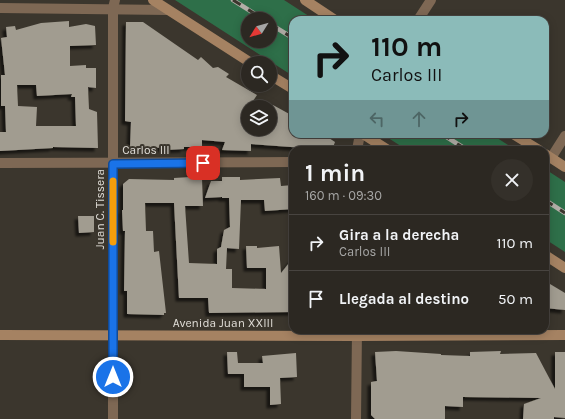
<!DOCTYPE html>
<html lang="es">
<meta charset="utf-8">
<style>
:root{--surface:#2c2822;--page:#34302a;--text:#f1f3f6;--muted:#a6a6a5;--line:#484440}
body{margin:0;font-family:Karla,sans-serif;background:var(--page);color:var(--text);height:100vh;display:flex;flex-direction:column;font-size:15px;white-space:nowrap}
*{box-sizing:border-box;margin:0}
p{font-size:13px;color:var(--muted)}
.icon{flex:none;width:22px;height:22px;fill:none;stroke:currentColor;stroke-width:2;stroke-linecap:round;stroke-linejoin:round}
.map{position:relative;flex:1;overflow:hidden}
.panel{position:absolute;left:289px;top:146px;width:260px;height:188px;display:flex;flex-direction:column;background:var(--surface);border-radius:12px;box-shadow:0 2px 10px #0003,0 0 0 1px var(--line)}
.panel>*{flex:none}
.guide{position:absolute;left:289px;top:16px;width:260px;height:122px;border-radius:12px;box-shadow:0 2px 10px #0003,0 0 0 1px var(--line);background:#8bbbb9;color:#111;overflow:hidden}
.needle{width:26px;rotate:233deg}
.buttons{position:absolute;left:241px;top:12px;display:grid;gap:8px}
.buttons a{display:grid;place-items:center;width:36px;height:36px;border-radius:50%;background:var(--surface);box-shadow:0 2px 10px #0003,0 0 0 1px var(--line);font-size:20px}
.pin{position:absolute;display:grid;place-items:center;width:34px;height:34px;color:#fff;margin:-17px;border-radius:8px;box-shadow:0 2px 6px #0006}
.me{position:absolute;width:44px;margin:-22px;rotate:0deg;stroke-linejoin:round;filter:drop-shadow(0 0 3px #0008)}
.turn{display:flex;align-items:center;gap:14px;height:84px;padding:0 16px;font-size:18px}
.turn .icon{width:52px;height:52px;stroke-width:2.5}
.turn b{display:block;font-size:28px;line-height:34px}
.lanes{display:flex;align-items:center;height:38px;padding:0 16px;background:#0003;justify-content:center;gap:20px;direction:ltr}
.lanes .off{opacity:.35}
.round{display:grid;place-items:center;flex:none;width:42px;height:42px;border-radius:21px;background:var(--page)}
.headline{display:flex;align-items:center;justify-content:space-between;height:68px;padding:0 16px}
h1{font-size:24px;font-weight:700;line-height:30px}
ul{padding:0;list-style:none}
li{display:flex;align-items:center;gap:12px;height:56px;padding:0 16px;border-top:1px solid var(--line)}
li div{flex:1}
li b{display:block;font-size:15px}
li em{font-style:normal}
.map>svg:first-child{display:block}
</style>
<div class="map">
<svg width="565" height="419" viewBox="0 0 565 419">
<defs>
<filter id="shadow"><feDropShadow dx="-3.5" dy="3.5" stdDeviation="1" flood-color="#0009"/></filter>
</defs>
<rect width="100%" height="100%" fill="#3b362d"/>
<g fill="#2e6f49" fill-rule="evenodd">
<path d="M175,0H284L315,20H293V76ZM248,19H270V41H248Z"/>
<path d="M382,134H491L516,150H407Z"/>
<path d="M545,169L565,182V252L545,239Z"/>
</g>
<g fill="#a19c90" fill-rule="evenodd" filter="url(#shadow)">
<path d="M69,21V27L86,24L95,26L96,45L70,46V66L86,65V68H96V88L88,87L89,109L97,112L98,148L53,147V148L0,151V132H6L5,106H1V75H5L1,38L7,37L6,27L15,26L16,30L41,23ZM17,85H36L37,96L72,94L71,97H75L76,126H36L37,107L18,106Z"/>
<path d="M126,22H143L198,60L201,57L213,68L218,67L229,74L226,77L257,95L249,107H248L245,114V129H270V111L273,105L293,116V134H323L335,142L332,150L251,144V151L222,150L225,142L202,140V147H184V149L167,150V148L130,147L131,122L125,121Z"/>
<path d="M190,177V178H202L203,206H185L189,263L217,264V249L221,247L224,230L230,227L229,198H222V197L205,198L211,181H222V177H240V180L280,178L281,186L293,185V209L265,211L264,200H241L239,249L227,248L226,269H232V288L266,289V268H247L246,246H257V248L279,246L281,273L293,258V312L209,313L208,298H179L174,203H145L146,231H153L154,252L159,251L166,313H164V315L127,314V291H124L125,231H123L122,210H123V184L129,179L174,180V178Z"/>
<path d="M78,216H94V232L79,233Z"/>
<path d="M545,281L565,293V310L545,308Z"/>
<path d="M396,351L441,354V355L470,356V352L501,351L500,354L536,353L555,389V352H565V418L554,417V419H523L524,404L541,398L463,397V407L445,406V419H375L371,415V382L377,381L375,352Z"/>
<path d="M227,352H237L238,363H263L262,356L296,353L297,377L280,378L281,404L270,405V387H244V374H228Z"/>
</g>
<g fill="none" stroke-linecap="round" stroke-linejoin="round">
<g stroke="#7e6854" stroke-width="10">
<path d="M0,8L168,10"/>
<path d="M418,20L431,0"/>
<path d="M357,150L360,134"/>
<path d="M551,158L565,136"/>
<path d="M0,163L293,162"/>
<path d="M113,419V8L115,0"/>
<path d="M356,419L357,330"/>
</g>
<g stroke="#a58262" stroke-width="10">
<path d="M153,0L251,63"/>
<path d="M305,0L335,20"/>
<path d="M270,75L293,89"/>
<path d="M363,134L388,150"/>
<path d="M513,134L539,150"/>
<path d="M545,154L565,167"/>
<path d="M545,255L565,268"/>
<path d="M0,335L357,336L565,335"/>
</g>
<defs>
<g id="rail">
<path d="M233,0L263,19"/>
<path d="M270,24L293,38"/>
<path d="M442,134L467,150"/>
<path d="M545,200L565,213"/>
</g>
</defs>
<use href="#rail" stroke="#b2aea7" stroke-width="4.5"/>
<use href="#rail" stroke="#3b362d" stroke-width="3" stroke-dasharray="9" stroke-linecap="butt"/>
</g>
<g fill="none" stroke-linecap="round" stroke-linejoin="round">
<defs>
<path id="route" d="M113,377V164L203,163"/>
</defs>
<use href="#route" stroke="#114b97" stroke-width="10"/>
<use href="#route" stroke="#1a73e8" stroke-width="7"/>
<path stroke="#f59e0b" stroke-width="7" d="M113,181V242"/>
</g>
<g text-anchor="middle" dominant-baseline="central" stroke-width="4" stroke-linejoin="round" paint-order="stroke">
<g font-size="12" fill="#e0ddd7" stroke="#3b362d">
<text x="146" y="150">Carlos III</text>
<text transform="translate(100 209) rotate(-90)">Juan C. Tissera</text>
<text x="223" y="323">Avenida Juan XXIII</text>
</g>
</g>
</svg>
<div class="buttons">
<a><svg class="needle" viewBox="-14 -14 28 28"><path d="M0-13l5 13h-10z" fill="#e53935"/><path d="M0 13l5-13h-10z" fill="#a6a6a5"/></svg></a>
<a><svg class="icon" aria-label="search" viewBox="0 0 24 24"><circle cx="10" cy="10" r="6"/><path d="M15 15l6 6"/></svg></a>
<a><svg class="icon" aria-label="layers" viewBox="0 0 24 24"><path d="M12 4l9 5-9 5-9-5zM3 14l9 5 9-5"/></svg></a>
</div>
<div class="pin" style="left:203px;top:163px;background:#d93025"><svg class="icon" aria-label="arrive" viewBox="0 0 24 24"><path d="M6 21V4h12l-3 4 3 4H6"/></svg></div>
<svg class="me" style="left:113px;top:377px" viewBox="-20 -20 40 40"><circle r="17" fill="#1a73e8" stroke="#fff" stroke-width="3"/><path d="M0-11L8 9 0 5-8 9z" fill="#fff"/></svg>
<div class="guide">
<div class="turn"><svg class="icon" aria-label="right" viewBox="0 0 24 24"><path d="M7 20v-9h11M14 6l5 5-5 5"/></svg><div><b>110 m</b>Carlos III</div></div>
<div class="lanes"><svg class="icon off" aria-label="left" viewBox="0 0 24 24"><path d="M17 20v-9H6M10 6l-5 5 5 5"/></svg><svg class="icon off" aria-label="ahead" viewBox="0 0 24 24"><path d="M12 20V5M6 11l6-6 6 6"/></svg><svg class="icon" aria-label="right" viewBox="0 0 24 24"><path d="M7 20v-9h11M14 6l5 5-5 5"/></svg></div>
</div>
<section class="panel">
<div class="headline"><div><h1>1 min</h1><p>160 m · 09:30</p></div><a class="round"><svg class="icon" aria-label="close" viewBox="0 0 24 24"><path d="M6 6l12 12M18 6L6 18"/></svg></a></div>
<ul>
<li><svg class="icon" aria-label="right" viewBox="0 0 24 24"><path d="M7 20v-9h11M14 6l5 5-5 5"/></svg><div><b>Gira a la derecha</b><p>Carlos III</p></div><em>110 m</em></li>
<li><svg class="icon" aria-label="arrive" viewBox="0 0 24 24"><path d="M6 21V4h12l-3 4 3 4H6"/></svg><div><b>Llegada al destino</b></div><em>50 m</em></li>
</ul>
</section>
</div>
